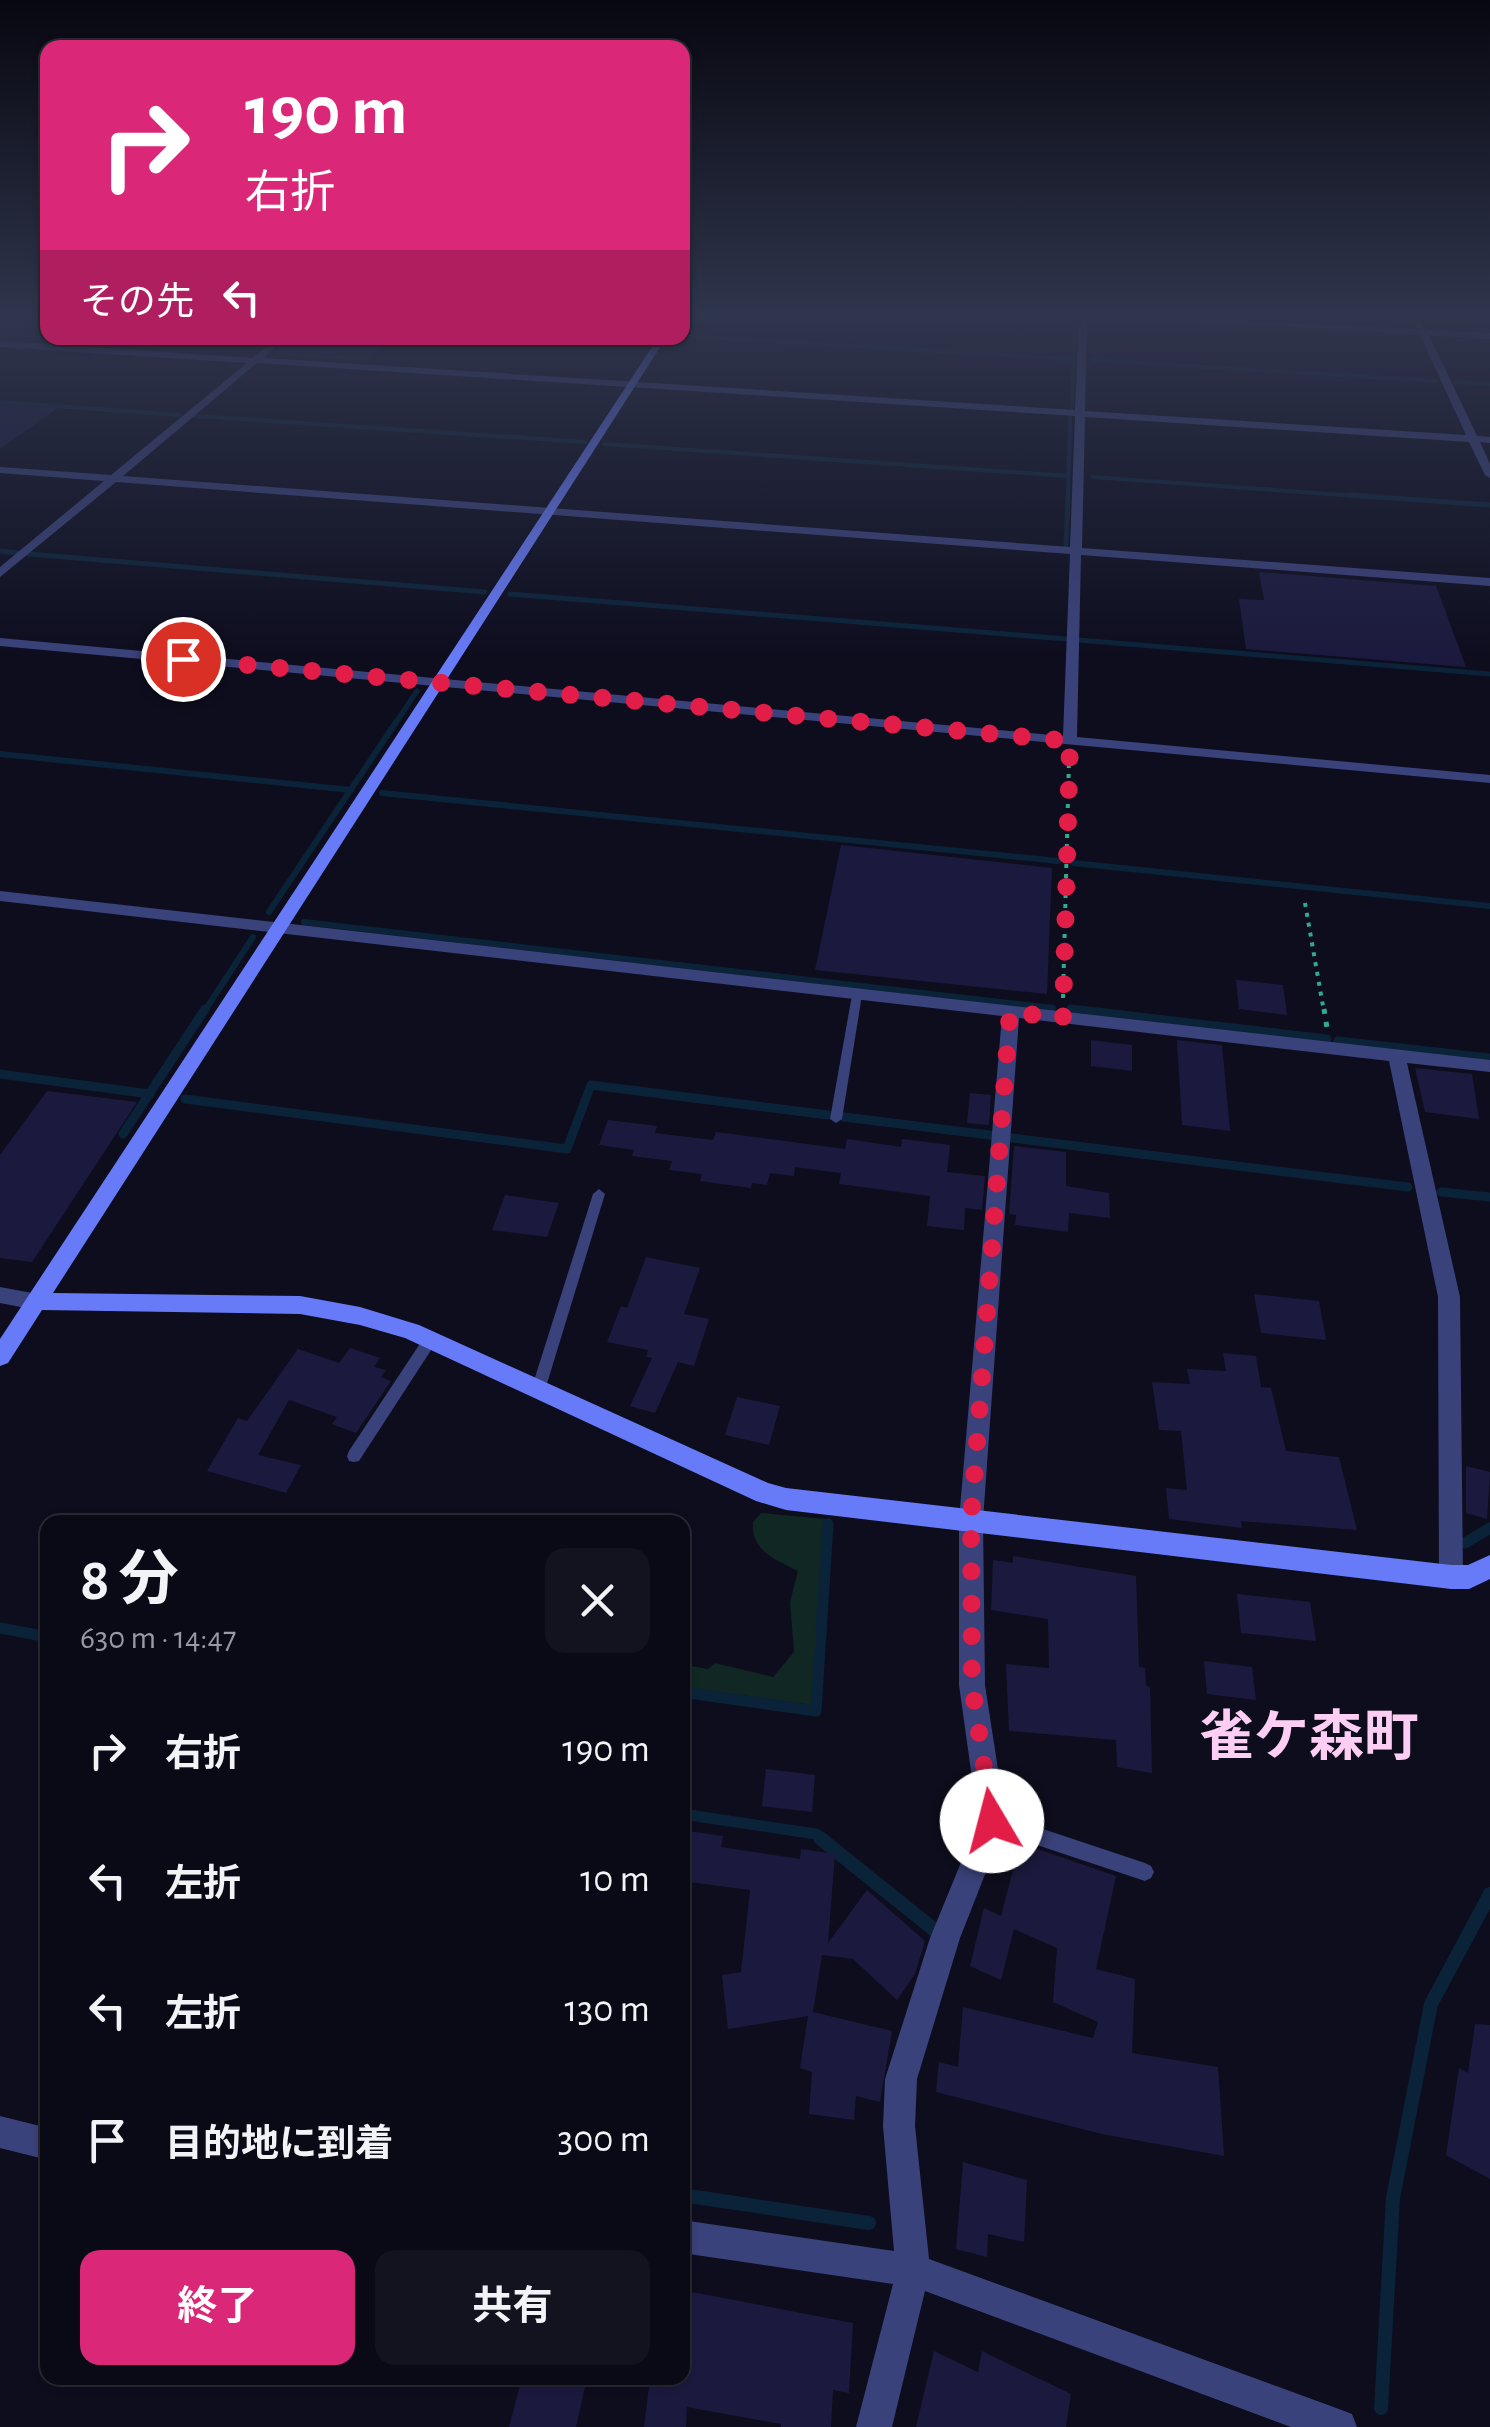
<!DOCTYPE html>
<html lang="ja">
<meta charset="utf-8">
<style>
:root{--surface:#0a0a16;--page:#13131f;--text:#f1f3f6;--muted:#999aa1;--line:#2a2b35;--accent:#db2777}
body{margin:0;font-family:"Alegreya Sans","Noto Sans JP",sans-serif;background:var(--page);color:var(--text);height:100vh;display:flex;flex-direction:column;font-size:38px;white-space:nowrap}
*{box-sizing:border-box;margin:0}
p{font-size:32px;color:var(--muted)}
.icon{flex:none;width:55px;height:55px;fill:none;stroke:currentColor;stroke-width:2;stroke-linecap:round;stroke-linejoin:round}
.map{position:relative;flex:1;overflow:hidden}
.drawer{position:absolute;left:40px;top:1515px;width:650px;height:870px;display:flex;flex-direction:column;background:var(--surface);border-radius:20px;box-shadow:0 2px 8px #0004,0 0 0 2px var(--line)}
.drawer>*{flex:none}
.hud{position:absolute;left:40px;top:40px;width:650px;height:305px;border-radius:20px;box-shadow:0 2px 8px #0004,0 0 0 2px var(--line);background:#db2777;color:#fff;overflow:hidden}
.pin{position:absolute;display:grid;place-items:center;width:85px;height:85px;color:#fff;margin:-42px;border:5px solid #fff;border-radius:50%;box-shadow:0 2px 10px #0007}
.me{position:absolute;width:110px;margin:-55px;rotate:352deg;stroke-linejoin:round;filter:drop-shadow(0 0 8px #0008)}
.turn{display:flex;align-items:center;gap:35px;height:210px;padding:0 40px;font-size:45px}
.turn .icon{width:130px;height:130px;stroke-width:2.5}
.turn b{display:block;font-size:70px;line-height:85px}
.then{display:flex;align-items:center;height:95px;padding:0 40px;background:#0003;gap:20px;font-size:38px}
.round{display:grid;place-items:center;flex:none;width:105px;height:105px;border-radius:20px;background:var(--page)}
.headline{display:flex;align-items:center;justify-content:space-between;height:170px;padding:0 40px}
h1{font-size:60px;font-weight:700;line-height:75px}
.action{display:flex;gap:20px;margin-top:auto;padding:20px 40px}
.action a{flex:1;height:115px;border-radius:20px;background:var(--accent);color:#fff;font-size:40px;font-weight:700;line-height:115px;text-align:center}
.action a+a{background:var(--page);color:var(--text)}
ul{padding:0;list-style:none}
li{display:flex;align-items:center;gap:30px;height:130px;padding:0 40px}
li div{flex:1}
li b{display:block;font-size:38px}
li em{font-style:normal}
.map>svg:first-child{display:block}
</style>
<div class="map">
<svg width="1490" height="2427" viewBox="0 0 1490 2427">
<rect width="100%" height="100%" fill="#0d0d1e"/>
<path fill="#102723" d="M761,1513L825,1519L812,1705L683,1687L686,1665L708,1669L715,1663L773,1677L794,1652L790,1602L798,1571C777,1560 750,1551 753,1522Z"/>
<g fill="none" stroke-linecap="round" stroke-linejoin="round">
<g stroke="#0b2339" stroke-width="4">
<path d="M1123,318L1355,331"/>
<path d="M682,336L1074,359"/>
<path d="M1092,360L1436,381"/>
<path d="M1456,382L1490,384"/>
<path d="M0,402L180,415"/>
<path d="M1072,410L1075,318"/>
<path d="M195,416L585,442"/>
<path d="M604,444L1069,476"/>
<path d="M1093,477L1386,498"/>
<path d="M1068,498L1070,418"/>
</g>
<g stroke="#0b2339" stroke-width="5">
<path d="M1350,495L1490,505"/>
<path d="M1066,546L1068,495"/>
<path d="M0,551L18,553"/>
<path d="M29,554L485,592"/>
<path d="M510,594L1067,639"/>
<path d="M1079,640L1490,674"/>
<path d="M395,724L417,691"/>
</g>
<g stroke="#0b2339" stroke-width="6">
<path d="M0,754L351,790"/>
<path d="M382,793L1058,861"/>
<path d="M1073,863L1490,906"/>
<path d="M269,912L396,722"/>
<path d="M304,922L1053,1008"/>
<path d="M1069,1009L1093,1012"/>
<path d="M204,1012L253,937"/>
</g>
<g stroke="#0b2339" stroke-width="9">
<path d="M1071,1009L1327,1039"/>
<path d="M1338,1041L1490,1058"/>
<path d="M0,1074L150,1094"/>
<path d="M185,1099L567,1149L591,1085L828,1115"/>
<path d="M844,1117L990,1135"/>
<path d="M123,1134L205,1009"/>
<path d="M1012,1138L1408,1187"/>
<path d="M1441,1192L1490,1197"/>
</g>
<g stroke="#0b2339" stroke-width="11">
<path d="M1465,1543L1490,1528"/>
<path d="M0,1628L48,1637"/>
<path d="M682,1692L816,1711L828,1524"/>
<path d="M682,1814L816,1834L824,1840"/>
</g>
<g stroke="#0b2339" stroke-width="14">
<path d="M820,1838L942,1936"/>
<path d="M682,2195L869,2223"/>
<path d="M1381,2408L1393,2198L1431,2004L1490,1894"/>
</g>
</g>
<g fill="#1b1a3e">
<path d="M0,318H48V334L38,340L0,337Z"/>
<path d="M290,338H390L366,361L272,355Z"/>
<path d="M0,404L57,408L0,449Z"/>
<path d="M1259,572L1436,586L1466,667L1246,649L1239,599L1264,600Z"/>
<path d="M841,845L1052,868L1047,994L815,970Z"/>
<path d="M1236,980L1283,985L1287,1015L1239,1009Z"/>
<path d="M1091,1040L1132,1045V1071L1091,1066Z"/>
<path d="M1177,1040L1222,1045L1230,1131L1182,1125Z"/>
<path d="M1415,1068L1472,1074L1479,1119L1425,1112Z"/>
<path d="M47,1091L137,1102L32,1262L0,1258V1155Z"/>
<path d="M970,1093L991,1095L989,1125L967,1123Z"/>
<path d="M608,1120L657,1126L655,1133L713,1140L716,1132L845,1149L847,1139L901,1147L902,1139L950,1145L947,1172L985,1176L982,1210L965,1208L964,1230L927,1226L930,1196L839,1184L841,1173L795,1167L794,1176L770,1173L767,1185L752,1183L751,1188L700,1181L702,1174L669,1170L672,1161L632,1156L634,1150L599,1145Z"/>
<path d="M1014,1146L1066,1152V1186L1109,1193L1110,1218L1069,1213L1068,1232L1015,1225L1016,1215L1009,1214Z"/>
<path d="M505,1195L559,1203L547,1237L492,1230Z"/>
<path d="M646,1257L700,1268L684,1314L709,1319L694,1366L678,1362L655,1413L630,1406L652,1358L646,1357L648,1350L607,1342L621,1306L627,1308Z"/>
<path d="M1254,1294L1319,1301L1326,1340L1261,1333Z"/>
<path d="M350,1348L380,1358L374,1367L386,1370L381,1377L391,1381L356,1433L332,1424L337,1417L289,1400L258,1455L301,1465L286,1493L207,1471L238,1418L247,1421L298,1349L339,1363Z"/>
<path d="M1223,1353L1256,1356L1261,1387L1271,1388L1286,1451L1339,1457L1357,1530L1241,1521L1242,1528L1169,1519L1166,1488L1187,1490L1181,1431L1159,1430L1152,1382L1190,1384L1187,1369L1226,1371Z"/>
<path d="M737,1397L780,1406L769,1445L725,1435Z"/>
<path d="M1466,1466L1490,1472L1487,1519L1466,1513Z"/>
<path d="M1013,1556L1136,1576L1139,1667L1145,1668L1146,1686L1150,1687L1152,1773L1117,1767L1116,1740L1009,1731L1006,1664L1049,1668L1048,1619L991,1610L993,1560L1013,1563Z"/>
<path d="M1237,1594L1310,1602L1316,1641L1241,1633Z"/>
<path d="M1204,1661L1252,1667L1256,1700L1207,1694Z"/>
<path d="M766,1769L815,1775L812,1812L762,1806Z"/>
<path d="M682,1830L723,1836L721,1847L800,1859L801,1849L835,1854L828,1943L867,1890L925,1941L915,1974L897,2000L853,1959L822,1955L813,2012L892,2031L880,2102L856,2096L854,2120L809,2114L812,2072L800,2068L808,2016L728,2029L722,1975L741,1972L750,1890L682,1881Z"/>
<path d="M1020,1843L1116,1876L1096,1969L1135,1979L1132,2053L1218,2067L1224,2156L1102,2134L936,2092L939,2062L958,2067L963,2007L1093,2038L1098,2022L1053,2002L1057,1948L1014,1929L1001,1980L970,1966L984,1908L1001,1916Z"/>
<path d="M1475,2024L1490,2025V2179L1446,2155L1459,2068L1468,2073Z"/>
<path d="M963,2162L1027,2180L1024,2242L988,2234L987,2257L956,2249Z"/>
<path d="M682,2290L853,2323L849,2393L833,2390L831,2427H781V2424L687,2407L686,2427H644L650,2378H682Z"/>
<path d="M934,2351L978,2372L982,2351L1071,2394L1066,2427H916Z"/>
<path d="M522,2378H587L576,2427H509Z"/>
</g>
<g fill="none" stroke-linecap="round" stroke-linejoin="round">
<g stroke="#32aa90" stroke-width="4" stroke-dasharray="4 6" stroke-linecap="butt">
<path d="M1305,903L1324,1012"/>
<path d="M1063,998L1069,759"/>
</g>
<path stroke="#32aa90" stroke-width="5" stroke-dasharray="5 8" stroke-linecap="butt" d="M1324,1009L1327,1028"/>
<g fill="#3a427b" fill-rule="evenodd">
<path d="M857,991L862,995L842,1119L836,1123L830,1119L852,995Z"/>
<path d="M599,1189L605,1194L545,1390L543,1394L538,1396L533,1394L531,1390L593,1194Z"/>
<path d="M430,1334L435,1336L437,1340L435,1344L359,1461L354,1462L349,1461L347,1456L349,1451L425,1336Z"/>
<path d="M992,1812L1145,1863L1151,1866L1154,1872L1151,1878L1145,1881L992,1830L986,1827L983,1821L986,1815Z"/>
</g>
<g fill="#3a427b" fill-rule="evenodd">
<path d="M1079,318H1087L1085,411L1466,435L1420,335L1164,318L1417,329L1415,324L1419,321L1426,330L1490,333V339L1429,335L1477,436L1490,437V443L1480,442L1490,464V478L1485,475L1469,442L1085,417L1082,548L1490,578V586L1081,555L1077,737L1490,775V783L0,646V638L1063,736L1070,554L116,482L0,577V567L104,481L0,473V467L111,475L247,363L0,347V341L253,358L277,338H286L263,358L1075,410ZM257,363L1075,416L1070,547L123,476Z"/>
<path d="M0,891L1490,1060V1072L1407,1063L1460,1297L1463,1577L1460,1585L1451,1589L1442,1585L1439,1577L1438,1297L1389,1061L1019,1018L983,1520L985,1685L1006,1821L960,1938L917,2079L915,2126L929,2259L1339,2409L1352,2414L1357,2427H1291L925,2291L892,2427H856L893,2284L682,2253V2220L894,2251L883,2126L885,2079L930,1938L978,1821L959,1685V1520L1002,1016L0,901Z"/>
<path d="M0,1287L43,1295L47,1301L43,1307L36,1310L0,1303Z"/>
<path d="M0,2116L48,2128V2160L0,2148Z"/>
</g>
<path fill="#677bf9" fill-rule="evenodd" d="M658,338H666L53,1293L300,1296L360,1307L419,1325L768,1483L786,1488L1451,1565H1468L1490,1555V1579L1469,1589H1451L786,1510L756,1501L405,1338L360,1325L300,1314L42,1310L8,1363L0,1366V1339Z"/>
</g>
<linearGradient id="sky" x2="0" y2="1"><stop stop-color="#070710"/><stop offset="0.48" stop-color="#2f354c"/><stop offset="1" stop-color="#2f354c" stop-opacity="0"/></linearGradient>
<rect width="1490" height="658" fill="url(#sky)"/>
<g fill="none" stroke-linecap="round" stroke-linejoin="round">
<path stroke="#e11d48" stroke-width="18" stroke-dasharray="0 32.4" d="M183,659L1070,741L1063,1018L1010,1012L971,1520L972,1685L992,1821"/>
</g>
<g text-anchor="middle" dominant-baseline="central" stroke-width="10" stroke-linejoin="round" paint-order="stroke">
<g font-size="55" font-weight="bold" fill="#fdcef3" stroke="#0d0d1e">
<text x="1309" y="1738">雀ケ森町</text>
</g>
</g>
</svg>
<div class="pin" style="left:183px;top:659px;background:#d93025"><svg class="icon" aria-label="arrive" viewBox="0 0 24 24"><path d="M6 21V4h12l-3 4 3 4H6"/></svg></div>
<svg class="me" style="left:992px;top:1821px" viewBox="-20 -20 40 40"><circle r="19" fill="#fff"/><path d="M0-13L10 11 0 6-10 11z" fill="#e11d48"/></svg>
<div class="hud">
<div class="turn"><svg class="icon" aria-label="right" viewBox="0 0 24 24"><path d="M7 20v-9h11M14 6l5 5-5 5"/></svg><div><b>190 m</b>右折</div></div>
<div class="then">その先<svg class="icon" aria-label="left" viewBox="0 0 24 24"><path d="M17 20v-9H6M10 6l-5 5 5 5"/></svg></div>
</div>
<section class="drawer">
<div class="headline"><div><h1>8 分</h1><p>630 m · 14:47</p></div><a class="round"><svg class="icon" aria-label="close" viewBox="0 0 24 24"><path d="M6 6l12 12M18 6L6 18"/></svg></a></div>
<ul>
<li><svg class="icon" aria-label="right" viewBox="0 0 24 24"><path d="M7 20v-9h11M14 6l5 5-5 5"/></svg><div><b>右折</b></div><em>190 m</em></li>
<li><svg class="icon" aria-label="left" viewBox="0 0 24 24"><path d="M17 20v-9H6M10 6l-5 5 5 5"/></svg><div><b>左折</b></div><em>10 m</em></li>
<li><svg class="icon" aria-label="left" viewBox="0 0 24 24"><path d="M17 20v-9H6M10 6l-5 5 5 5"/></svg><div><b>左折</b></div><em>130 m</em></li>
<li><svg class="icon" aria-label="arrive" viewBox="0 0 24 24"><path d="M6 21V4h12l-3 4 3 4H6"/></svg><div><b>目的地に到着</b></div><em>300 m</em></li>
</ul>
<div class="action"><a>終了</a><a>共有</a></div>
</section>
</div>
